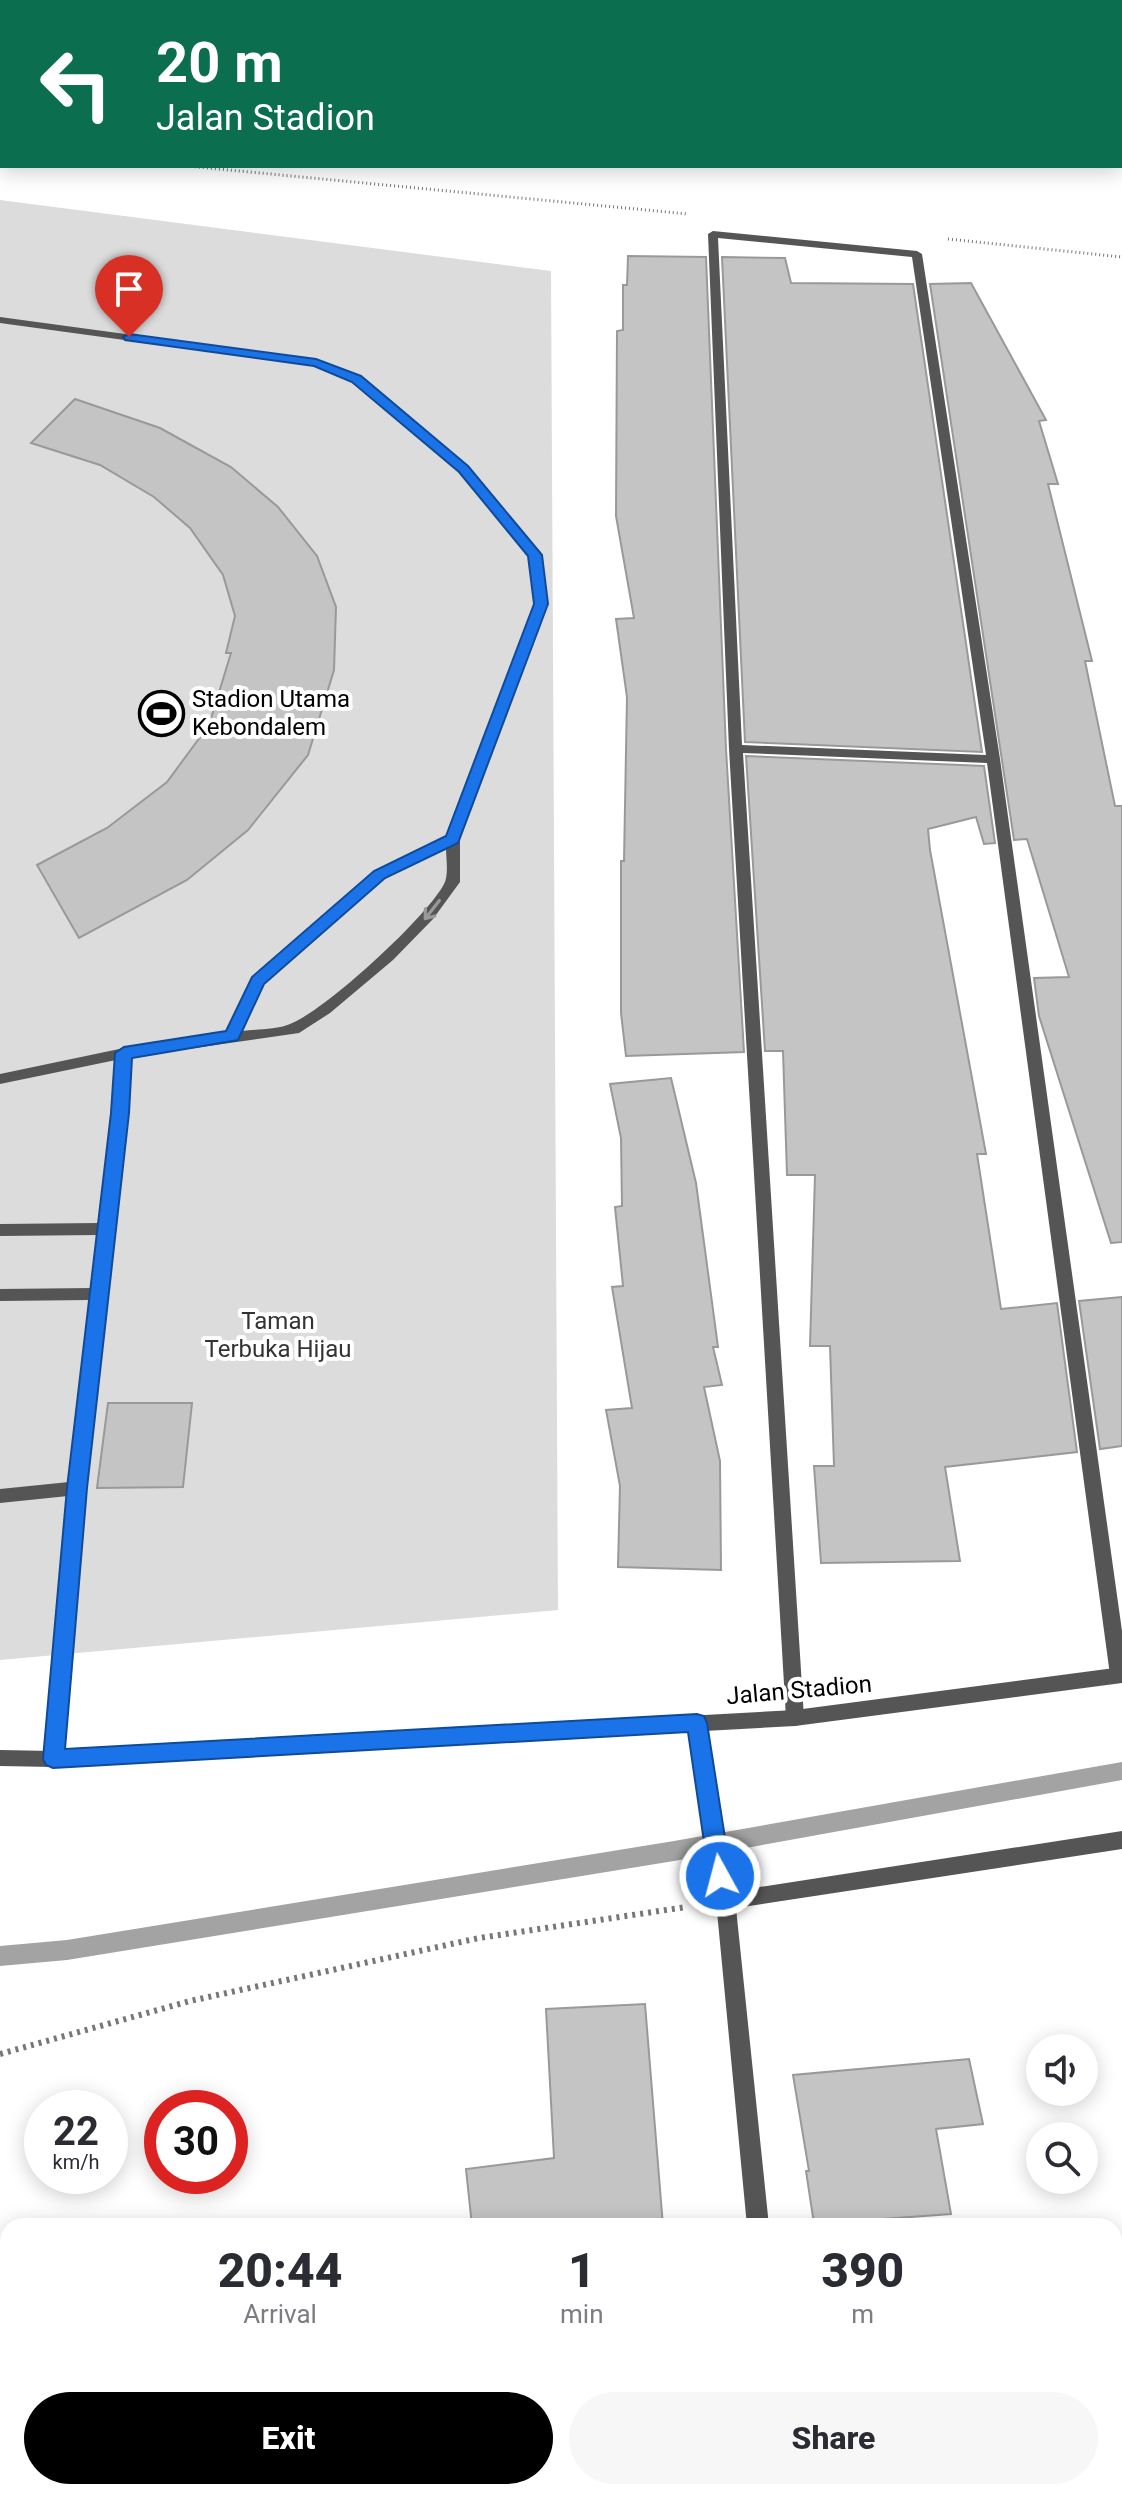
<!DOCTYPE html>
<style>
:root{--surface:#fff;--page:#f7f7f7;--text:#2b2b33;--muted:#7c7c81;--accent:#000}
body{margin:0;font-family:Roboto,sans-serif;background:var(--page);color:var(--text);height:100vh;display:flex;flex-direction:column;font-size:30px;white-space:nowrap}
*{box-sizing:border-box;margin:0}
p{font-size:26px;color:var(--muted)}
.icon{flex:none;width:44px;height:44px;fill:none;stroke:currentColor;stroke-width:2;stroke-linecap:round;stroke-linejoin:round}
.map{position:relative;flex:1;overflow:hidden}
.details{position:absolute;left:0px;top:2218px;width:1122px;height:282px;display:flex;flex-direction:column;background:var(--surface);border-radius:24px 24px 0 0;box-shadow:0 4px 20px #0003}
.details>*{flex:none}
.hud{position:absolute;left:0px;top:0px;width:1122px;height:168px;box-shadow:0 4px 20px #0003;background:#0b6e4f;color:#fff;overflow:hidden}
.tools{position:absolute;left:1026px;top:2034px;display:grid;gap:16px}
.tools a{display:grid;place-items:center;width:72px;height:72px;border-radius:50%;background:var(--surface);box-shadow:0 4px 20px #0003;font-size:40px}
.speed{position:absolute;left:24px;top:2090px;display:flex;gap:16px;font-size:40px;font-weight:700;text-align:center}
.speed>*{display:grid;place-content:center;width:104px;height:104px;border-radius:50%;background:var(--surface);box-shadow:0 4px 20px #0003;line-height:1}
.speed small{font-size:20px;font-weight:400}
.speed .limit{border:12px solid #d22;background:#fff;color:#111}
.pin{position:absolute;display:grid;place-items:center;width:68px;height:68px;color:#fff;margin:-82px -34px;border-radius:50% 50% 50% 0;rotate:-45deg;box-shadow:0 0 8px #0007}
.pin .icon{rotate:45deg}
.me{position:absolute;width:88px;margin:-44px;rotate:353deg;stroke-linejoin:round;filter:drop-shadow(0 0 6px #0008)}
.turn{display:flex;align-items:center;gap:28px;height:168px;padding:0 24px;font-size:36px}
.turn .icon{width:104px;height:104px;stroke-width:2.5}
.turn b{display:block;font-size:56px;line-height:68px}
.eta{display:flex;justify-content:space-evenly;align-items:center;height:136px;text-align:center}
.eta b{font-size:48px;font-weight:800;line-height:56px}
.primary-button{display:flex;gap:16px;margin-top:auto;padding:16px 24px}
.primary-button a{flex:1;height:92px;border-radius:48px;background:var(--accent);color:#fff;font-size:32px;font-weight:800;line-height:92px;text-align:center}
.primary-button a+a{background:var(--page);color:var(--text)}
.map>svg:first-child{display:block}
</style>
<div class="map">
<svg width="1122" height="2499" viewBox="0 0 1122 2499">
<rect width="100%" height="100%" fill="#fff"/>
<path fill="#dcdcdc" d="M0,200L551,271L558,1610L0,1660Z"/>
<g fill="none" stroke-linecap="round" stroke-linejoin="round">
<path fill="#a3a3a3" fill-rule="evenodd" d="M1122,1762V1780L674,1861L67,1960L0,1966V1946L67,1940L674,1841Z"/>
</g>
<g fill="#c4c4c4" stroke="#999" stroke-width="2">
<path d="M628,256L706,257L726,749L744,1052L626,1056L621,1013V861H624L627,697L616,619L634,618L616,516L617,331L623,330V285H627Z"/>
<path d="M722,257L785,258L791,283L913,284L982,752L745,742Z"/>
<path d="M971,283L1046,420L1039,421L1058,484H1048L1092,661H1085L1115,806H1122V1242L1111,1243L1039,1016L1034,978L1069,977L1027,839L1014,840L930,284Z"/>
<path d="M75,399L160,428L231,467L278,507L317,556L336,607L334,670L308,755L248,830L187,880L79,938L37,865L107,828L167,782L209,725L231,653H226L235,616L223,575L190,528L154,497L100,465L31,443Z"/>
<path d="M746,756L984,766L995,843L984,844L976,817L928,829L930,850L986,1154H977L1001,1309L1057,1303L1077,1452L945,1467L960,1561L821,1563L814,1466H834L830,1346H810L815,1175H787L783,1051H765Z"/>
<path d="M671,1078L696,1183L718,1347H713L722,1385L704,1387L720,1461L721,1570L618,1567L620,1486L606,1410L632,1408L612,1287L623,1286L615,1207L622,1206L621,1138L610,1084Z"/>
<path d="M1122,1297V1446L1100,1449L1079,1301Z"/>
<path d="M108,1403H192L183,1487L97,1488Z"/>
<path d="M645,2004L663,2226H472L466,2169L554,2158L546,2009Z"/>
<path d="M969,2059L983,2124L936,2129L951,2214L814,2224L806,2171H809L793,2075Z"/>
</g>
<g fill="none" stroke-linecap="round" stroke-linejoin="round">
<g stroke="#777" stroke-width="3" stroke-dasharray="1 3" stroke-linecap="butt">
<path d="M187,166L688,214"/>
<path d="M948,239L1122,257"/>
</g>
<path stroke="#777" stroke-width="6" stroke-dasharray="3 5" stroke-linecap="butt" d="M0,2054L190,2001L479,1938L686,1907"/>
<path fill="#555" fill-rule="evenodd" d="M0,317L316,360L360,377L468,466L541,555L547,604L460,839V882L433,919L393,960L330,1013L299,1033L131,1057L128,1113L86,1488L62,1759L60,1765L53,1767L46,1765L44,1759L68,1496L0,1503V1489L69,1482L90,1300L0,1301V1289L92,1288L98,1235L0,1236V1224L99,1223L116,1060L0,1084V1074L124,1048L226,1033L252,978L374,871L447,836L535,604L529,555L460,472L352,381L314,366L0,323ZM446,848C446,858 449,875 444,884C427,917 325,1011 290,1024C276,1030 257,1029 242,1031L263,984L384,877Z"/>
<g fill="#555" fill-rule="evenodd">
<path d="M713,231L917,251L922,254L1000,759L1122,1631V1682L1113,1680L1110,1675L987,763L743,753L804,1718L802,1724L795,1726L788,1724L786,1718L729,749L708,234ZM718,238L912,257L986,755L742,745Z"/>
<path d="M697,1715L704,1717L706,1723L734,1891L1122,1831V1849L736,1908L769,2226H747L716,1901L688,1723L690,1717Z"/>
<path d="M772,2492H794L795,2499H773Z"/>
</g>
<path fill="#555" fill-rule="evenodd" d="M1122,1667V1683L795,1726L53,1767L0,1766V1750L53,1751L795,1710Z"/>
</g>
<defs><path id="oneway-shaft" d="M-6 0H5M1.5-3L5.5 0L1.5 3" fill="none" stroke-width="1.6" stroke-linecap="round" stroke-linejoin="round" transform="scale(2)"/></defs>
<use stroke="#999" href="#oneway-shaft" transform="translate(432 910) rotate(128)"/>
<path fill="#1a73e8" stroke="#114b97" stroke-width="2" d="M129,334L316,359L361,376L468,466L542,555L548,604L458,843L385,878L264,984L238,1040L132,1058L129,1113L87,1488L65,1749L697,1714L704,1716L707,1723L731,1876L728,1883L720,1886L713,1883L709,1876L688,1732L53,1768L46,1765L43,1759L67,1488L111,1113L115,1053L124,1047L226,1031L252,977L374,871L446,836L534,604L528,556L459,472L352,382L314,366L125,340L123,337Z"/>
<defs>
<symbol id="stadium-ring" viewBox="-11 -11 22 22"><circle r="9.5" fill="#fff" stroke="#000" stroke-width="1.5"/><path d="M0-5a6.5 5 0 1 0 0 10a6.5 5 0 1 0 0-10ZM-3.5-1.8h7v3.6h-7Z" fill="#000"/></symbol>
</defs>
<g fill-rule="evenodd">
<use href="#stadium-ring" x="136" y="688" width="51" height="51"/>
</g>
<g text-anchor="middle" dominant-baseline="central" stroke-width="8" stroke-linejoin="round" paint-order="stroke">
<g font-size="24" fill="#000" stroke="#fff" text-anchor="start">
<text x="192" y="699">Stadion Utama<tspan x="192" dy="28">Kebondalem</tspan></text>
</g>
<g font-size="24" fill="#333" stroke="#fff">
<text x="278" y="1321">Taman<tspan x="278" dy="28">Terbuka Hijau</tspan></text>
</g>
<g font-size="24" fill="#000" stroke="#fff">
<text transform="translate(799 1690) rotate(-5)">Jalan Stadion</text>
</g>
</g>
</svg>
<div class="tools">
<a><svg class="icon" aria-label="sound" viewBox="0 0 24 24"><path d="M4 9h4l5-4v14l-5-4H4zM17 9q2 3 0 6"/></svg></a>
<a><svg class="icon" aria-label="search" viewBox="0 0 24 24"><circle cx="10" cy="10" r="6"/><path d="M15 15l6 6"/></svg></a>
</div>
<div class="speed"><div>22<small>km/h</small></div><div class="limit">30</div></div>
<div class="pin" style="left:129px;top:337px;background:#d93025"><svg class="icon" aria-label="arrive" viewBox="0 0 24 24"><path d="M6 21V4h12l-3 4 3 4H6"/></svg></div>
<svg class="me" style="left:720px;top:1876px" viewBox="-20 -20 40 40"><circle r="17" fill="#1a73e8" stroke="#fff" stroke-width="3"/><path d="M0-11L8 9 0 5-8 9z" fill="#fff"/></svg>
<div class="hud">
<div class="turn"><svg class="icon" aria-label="left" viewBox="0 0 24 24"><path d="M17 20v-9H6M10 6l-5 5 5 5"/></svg><div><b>20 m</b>Jalan Stadion</div></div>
</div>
<section class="details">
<div class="eta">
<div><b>20:44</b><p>Arrival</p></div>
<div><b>1</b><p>min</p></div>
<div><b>390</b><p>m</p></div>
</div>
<div class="primary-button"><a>Exit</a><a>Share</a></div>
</section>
</div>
